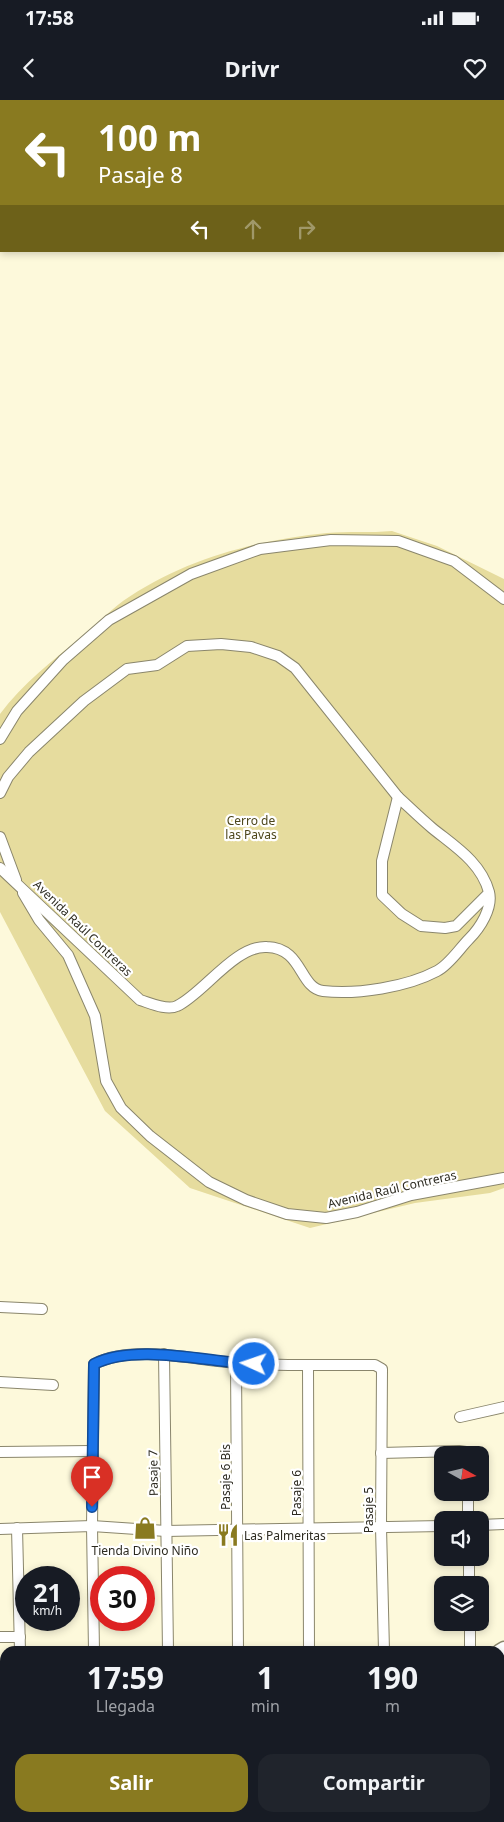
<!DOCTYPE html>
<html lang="es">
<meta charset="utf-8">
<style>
:root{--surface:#171b24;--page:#20242c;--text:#f1f3f6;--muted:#9ea1a6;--accent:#897a20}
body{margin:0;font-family:"Noto Sans",sans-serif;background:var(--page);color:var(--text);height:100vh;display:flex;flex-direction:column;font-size:19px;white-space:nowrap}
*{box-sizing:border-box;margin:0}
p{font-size:16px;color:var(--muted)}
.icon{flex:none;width:28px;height:28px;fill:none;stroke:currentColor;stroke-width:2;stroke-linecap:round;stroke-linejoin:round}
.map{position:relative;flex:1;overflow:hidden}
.sheet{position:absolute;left:0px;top:1546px;width:505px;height:176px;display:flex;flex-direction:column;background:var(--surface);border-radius:15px 15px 0 0;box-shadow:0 2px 8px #0003}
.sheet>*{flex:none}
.hud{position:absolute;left:0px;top:0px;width:505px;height:152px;box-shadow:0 2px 8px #0003;background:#897a20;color:#fff;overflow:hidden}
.needle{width:32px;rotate:98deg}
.fabs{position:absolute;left:434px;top:1346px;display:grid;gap:10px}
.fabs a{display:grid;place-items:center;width:55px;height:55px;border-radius:10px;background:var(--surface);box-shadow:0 2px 8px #0003;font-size:25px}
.speed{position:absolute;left:15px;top:1466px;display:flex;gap:10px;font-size:25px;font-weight:700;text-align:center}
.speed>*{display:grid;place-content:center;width:65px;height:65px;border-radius:50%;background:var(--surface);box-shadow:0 2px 8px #0003;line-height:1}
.speed small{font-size:12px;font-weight:400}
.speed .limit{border:8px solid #d22;background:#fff;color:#111}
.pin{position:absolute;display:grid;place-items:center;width:42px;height:42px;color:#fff;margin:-51px -21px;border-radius:50% 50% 50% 0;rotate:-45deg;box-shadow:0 0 5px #0007}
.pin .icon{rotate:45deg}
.me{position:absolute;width:55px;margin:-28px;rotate:273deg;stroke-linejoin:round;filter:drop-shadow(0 0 4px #0008)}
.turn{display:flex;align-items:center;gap:18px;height:105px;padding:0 15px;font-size:22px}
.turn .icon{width:65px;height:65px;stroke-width:2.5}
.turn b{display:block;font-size:35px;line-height:42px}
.lanes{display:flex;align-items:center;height:48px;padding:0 15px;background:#0003;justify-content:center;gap:25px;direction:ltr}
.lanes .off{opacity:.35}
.eta{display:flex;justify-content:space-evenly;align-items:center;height:85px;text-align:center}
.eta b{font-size:30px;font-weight:700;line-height:35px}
.button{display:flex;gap:10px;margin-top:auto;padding:10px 15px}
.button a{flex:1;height:58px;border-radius:15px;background:var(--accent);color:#fff;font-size:20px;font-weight:700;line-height:58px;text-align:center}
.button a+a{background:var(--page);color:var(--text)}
.status{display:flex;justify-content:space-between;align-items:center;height:35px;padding:0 25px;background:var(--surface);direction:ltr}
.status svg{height:14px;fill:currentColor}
header{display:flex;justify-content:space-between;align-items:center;height:65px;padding:0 15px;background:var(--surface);font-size:22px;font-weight:700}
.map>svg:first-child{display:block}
</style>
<div class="status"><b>17:58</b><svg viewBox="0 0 49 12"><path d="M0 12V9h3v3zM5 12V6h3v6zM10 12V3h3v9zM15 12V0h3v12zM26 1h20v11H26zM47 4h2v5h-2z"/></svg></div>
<header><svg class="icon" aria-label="back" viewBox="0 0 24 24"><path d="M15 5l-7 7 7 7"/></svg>Drivr<svg class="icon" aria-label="heart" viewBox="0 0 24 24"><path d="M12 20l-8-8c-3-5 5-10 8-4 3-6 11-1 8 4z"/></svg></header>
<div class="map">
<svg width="504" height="1722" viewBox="0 0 504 1722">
<rect width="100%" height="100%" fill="#fdf9db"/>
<path fill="#e6dc9e" d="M392,431L437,446L504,479V1088L490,1093L415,1103L310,1128L190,1088L105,1011L0,812V614C22,584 54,559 83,536C97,525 109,511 123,501C183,459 256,440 327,433C348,431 371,433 392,431Z"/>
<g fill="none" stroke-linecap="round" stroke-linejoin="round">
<defs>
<g id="minor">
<path d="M0,639L17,611L63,560L109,520L191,474L260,449L331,440L398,441L454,461L504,499"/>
<path d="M0,693L8,677L29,652L84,601L127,569L157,565L187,546L221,544L251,547L278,556L295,568L398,697"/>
<path d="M0,737L16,780"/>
<path d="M0,768L140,900C150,903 167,911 177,906C203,894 235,845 267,847C303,848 299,888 323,891C357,895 407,887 437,871C449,865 460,848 469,839C480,828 493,808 489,792C481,762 454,746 432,728C420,718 409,707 398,697L382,761V795L402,814L421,826L445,828L456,826L489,793"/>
<path d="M23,793L39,820L68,855L95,916L106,981L121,1008L150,1036L209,1082L246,1100L287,1114L326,1118L357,1112L411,1095L504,1078"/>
<path d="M0,1207L42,1209"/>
<path d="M164,1254L168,1551"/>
<path d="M236,1263L238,1551"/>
<path d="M308,1265L309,1551"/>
<path d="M0,1282L53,1285"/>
<path d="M460,1317L504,1307"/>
<path d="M0,1352L92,1351"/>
<path d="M381,1353L459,1351L466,1352L468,1355"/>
<path d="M468,1420V1392"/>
<path d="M480,1425L504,1424"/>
<path d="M17,1428L20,1551"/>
<path d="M0,1429L92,1426L166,1431L442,1426"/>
<path d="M469,1458V1485"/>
<path d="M470,1522V1551"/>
<path d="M0,1537H20"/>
<path d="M94,1551L92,1426L94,1264C134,1244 193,1260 237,1263C283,1266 329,1265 375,1265L382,1269L381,1427L384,1551"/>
<path d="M0,1612H5"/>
<path d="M0,1652H5"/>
<path d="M127,1718L133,1722"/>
<path d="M100,1722L103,1718"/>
</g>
<g id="tertiary">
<path d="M499,1551L504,1548"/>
<path d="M0,1701L5,1699"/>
</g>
</defs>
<use href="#minor" stroke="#8a866c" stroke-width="12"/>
<use href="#tertiary" stroke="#8a866c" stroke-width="15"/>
<use href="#minor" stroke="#fff" stroke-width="10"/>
<use href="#tertiary" stroke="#fff" stroke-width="12"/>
</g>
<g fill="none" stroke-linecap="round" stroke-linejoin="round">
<defs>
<path id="route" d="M92,1407L94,1264C136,1243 207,1262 254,1264"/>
</defs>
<use href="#route" stroke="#114b97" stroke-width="12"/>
<use href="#route" stroke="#1a73e8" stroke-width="9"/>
</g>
<defs>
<symbol id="shop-bare" viewBox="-9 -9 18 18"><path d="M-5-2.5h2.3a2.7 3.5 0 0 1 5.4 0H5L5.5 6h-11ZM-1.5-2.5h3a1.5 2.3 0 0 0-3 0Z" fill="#897a20" stroke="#fff" stroke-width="2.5" paint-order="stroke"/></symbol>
<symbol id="restaurant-bare" viewBox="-9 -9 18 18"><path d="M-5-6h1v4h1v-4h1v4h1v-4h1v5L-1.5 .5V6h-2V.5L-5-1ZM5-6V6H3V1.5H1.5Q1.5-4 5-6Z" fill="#897a20" stroke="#fff" stroke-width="2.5" paint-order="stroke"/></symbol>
</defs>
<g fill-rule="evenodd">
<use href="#shop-bare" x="129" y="1412" width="32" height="32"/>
<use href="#restaurant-bare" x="212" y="1419" width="32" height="32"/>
</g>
<g text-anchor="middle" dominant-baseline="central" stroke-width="4.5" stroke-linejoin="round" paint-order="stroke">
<g font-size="12" fill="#4d461b" stroke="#fff">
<text x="251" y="720">Cerro de<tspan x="251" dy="14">las Pavas</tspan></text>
</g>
<g font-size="12" fill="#2c2a20" stroke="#fff">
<text transform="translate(83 828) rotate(44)">Avenida Raúl Contreras</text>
<text transform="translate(392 1089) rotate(-13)">Avenida Raúl Contreras</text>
<text transform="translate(153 1373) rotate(-91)">Pasaje 7</text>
<text transform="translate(225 1377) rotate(-90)">Pasaje 6 Bis</text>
<text transform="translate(296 1393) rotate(-90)">Pasaje 6</text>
<text transform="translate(368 1410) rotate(-90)">Pasaje 5</text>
</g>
<g font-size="12" fill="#2c2a20" stroke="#fff" text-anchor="start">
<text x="244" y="1435">Las Palmeritas</text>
<text x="145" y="1450" text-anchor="middle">Tienda Divino Niño</text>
</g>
</g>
</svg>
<div class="fabs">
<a><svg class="needle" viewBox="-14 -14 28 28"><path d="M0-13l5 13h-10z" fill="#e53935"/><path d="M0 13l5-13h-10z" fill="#9ea1a6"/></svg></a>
<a><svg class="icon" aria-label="sound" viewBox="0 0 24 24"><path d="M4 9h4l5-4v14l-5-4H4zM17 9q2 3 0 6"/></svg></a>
<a><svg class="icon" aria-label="layers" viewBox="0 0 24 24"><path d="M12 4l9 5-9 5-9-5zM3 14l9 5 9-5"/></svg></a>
</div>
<div class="speed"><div>21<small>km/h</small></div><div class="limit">30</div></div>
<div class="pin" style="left:92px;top:1407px;background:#d93025"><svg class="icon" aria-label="arrive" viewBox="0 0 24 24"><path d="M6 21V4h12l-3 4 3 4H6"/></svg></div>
<svg class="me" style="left:254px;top:1264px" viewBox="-20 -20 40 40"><circle r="17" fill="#1a73e8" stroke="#fff" stroke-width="3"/><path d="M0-11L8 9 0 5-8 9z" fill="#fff"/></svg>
<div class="hud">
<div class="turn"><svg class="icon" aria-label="left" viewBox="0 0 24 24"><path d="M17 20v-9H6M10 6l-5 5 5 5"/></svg><div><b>100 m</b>Pasaje 8</div></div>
<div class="lanes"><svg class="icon" aria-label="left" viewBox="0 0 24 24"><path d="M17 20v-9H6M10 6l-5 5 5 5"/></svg><svg class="icon off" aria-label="ahead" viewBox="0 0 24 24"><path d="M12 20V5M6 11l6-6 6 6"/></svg><svg class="icon off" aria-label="right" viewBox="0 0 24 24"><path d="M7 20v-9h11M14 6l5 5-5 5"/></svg></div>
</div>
<section class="sheet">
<div class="eta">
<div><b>17:59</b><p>Llegada</p></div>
<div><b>1</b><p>min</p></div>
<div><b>190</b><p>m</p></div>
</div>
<div class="button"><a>Salir</a><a>Compartir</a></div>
</section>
</div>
